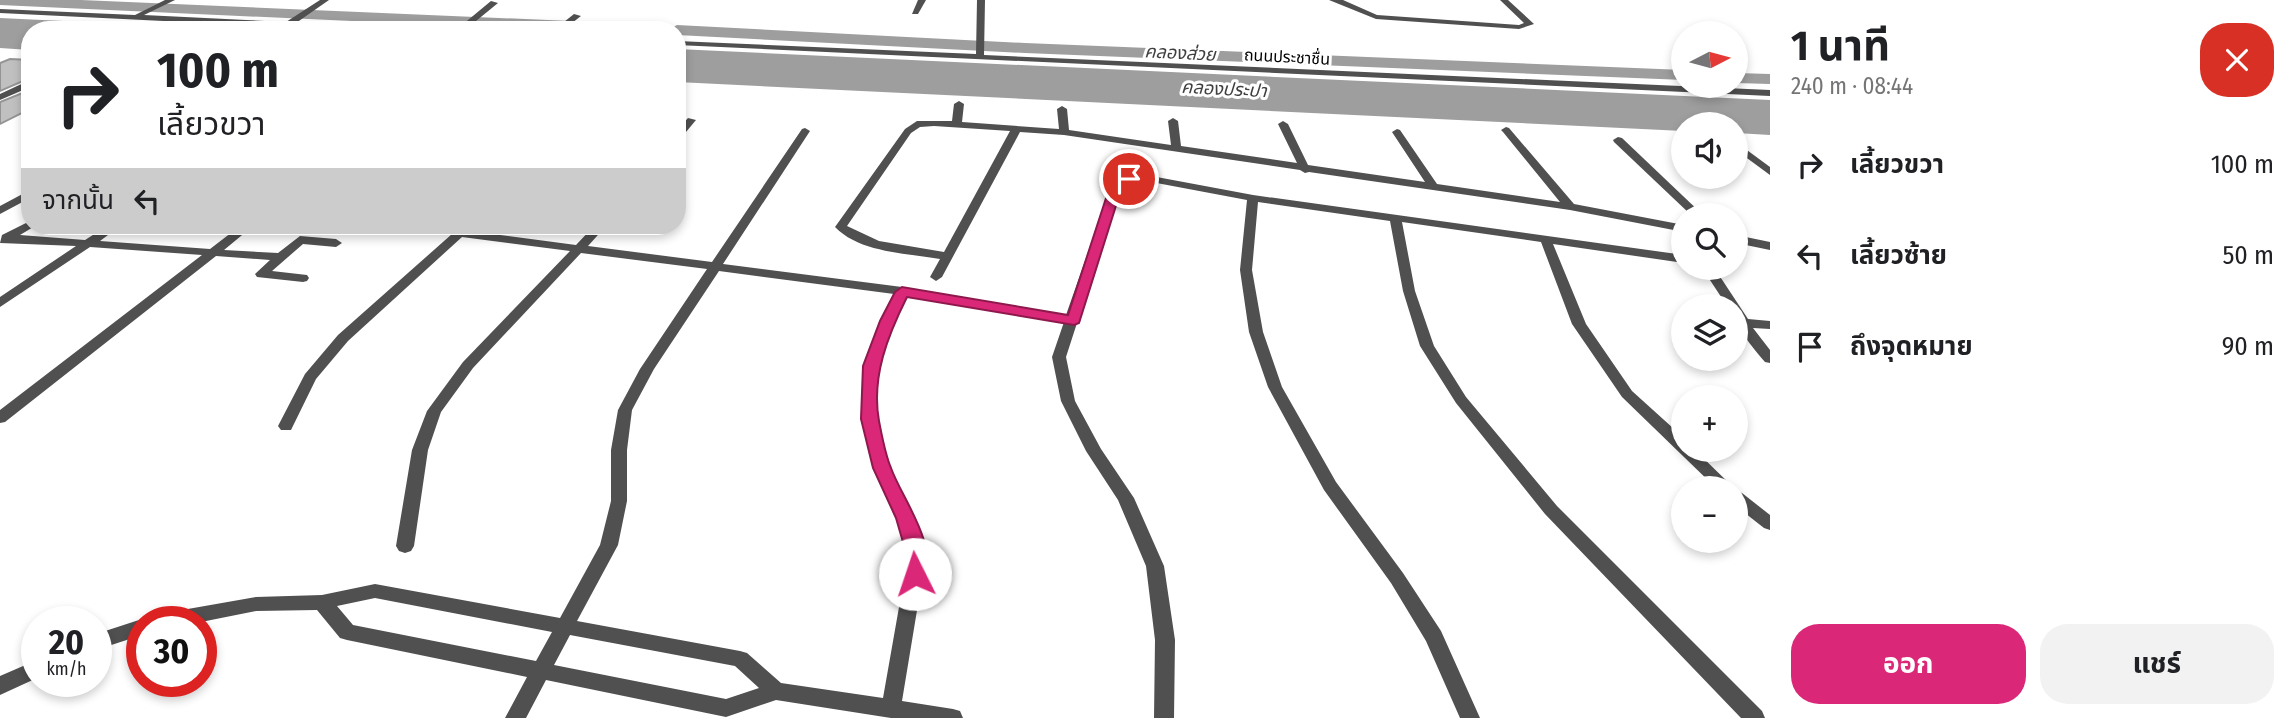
<!DOCTYPE html>
<html lang="th">
<meta charset="utf-8">
<style>
:root{--surface:#fff;--page:#f2f2f2;--text:#202124;--muted:#757577;--accent:#db2777}
body{margin:0;font-family:"Fira Sans Condensed","Noto Sans Thai",sans-serif;background:var(--page);color:var(--text);height:100vh;display:flex;flex-direction:column;font-size:26px;white-space:nowrap}
*{box-sizing:border-box;margin:0}
p{font-size:23px;color:var(--muted)}
.icon{flex:none;width:38px;height:38px;fill:none;stroke:currentColor;stroke-width:2;stroke-linecap:round;stroke-linejoin:round}
.map{position:relative;flex:1;overflow:hidden}
.drawer{display:flex;flex-direction:column;background:var(--surface);width:525px}
.drawer>*{flex:none}
.guide{position:absolute;left:21px;top:21px;width:665px;height:214px;border-radius:28px;box-shadow:0 4px 10px #0003;background:#fff;color:var(--text);overflow:hidden}
.needle{width:46px;rotate:84deg}
.buttons{position:absolute;left:1671px;top:21px;display:grid;gap:14px}
.buttons a{display:grid;place-items:center;width:77px;height:77px;border-radius:50%;background:var(--surface);box-shadow:0 4px 10px #0003;font-size:35px}
.speed{position:absolute;left:21px;top:606px;display:flex;gap:14px;font-size:35px;font-weight:700;text-align:center}
.speed>*{display:grid;place-content:center;width:91px;height:91px;border-radius:50%;background:var(--surface);box-shadow:0 4px 10px #0003;line-height:1}
.speed small{font-size:18px;font-weight:400}
.speed .limit{border:10px solid #d22;background:#fff;color:#111}
.pin{position:absolute;display:grid;place-items:center;width:60px;height:60px;color:#fff;margin:-30px;border:4px solid #fff;border-radius:50%;box-shadow:0 2px 7px #0007}
.me{position:absolute;width:77px;margin:-38px;rotate:356deg;stroke-linejoin:round;filter:drop-shadow(0 0 5px #0008)}
.turn{display:flex;align-items:center;gap:24px;height:147px;padding:0 21px;font-size:32px}
.turn .icon{width:91px;height:91px;stroke-width:2.5}
.turn b{display:block;font-size:49px;line-height:60px}
.then{display:flex;align-items:center;height:66px;padding:0 21px;background:#0003;gap:14px;font-size:26px}
.round{display:grid;place-items:center;flex:none;width:74px;height:74px;border-radius:28px;background:var(--page)}
.overview{display:flex;align-items:center;justify-content:space-between;height:119px;padding:0 21px}
h1{font-size:42px;font-weight:700;line-height:52px}
.primary-button{display:flex;gap:14px;margin-top:auto;padding:14px 21px}
.primary-button a{flex:1;height:80px;border-radius:28px;background:var(--accent);color:#fff;font-size:28px;font-weight:700;line-height:80px;text-align:center}
.primary-button a+a{background:var(--page);color:var(--text)}
ul{padding:0;list-style:none}
li{display:flex;align-items:center;gap:21px;height:91px;padding:0 21px}
li div{flex:1}
li b{display:block;font-size:26px}
li em{font-style:normal}
main{display:flex;flex:1;min-height:0}
.map>svg:first-child{display:block}
</style>
<main>
<div class="map">
<svg width="1770" height="718" viewBox="0 0 1770 718">
<rect width="100%" height="100%" fill="#fff"/>
<g fill="#9e9e9e">
<path d="M0,18L254,30H30V50L0,48Z"/>
<path d="M677,49L1770,100V135L1736,133V124H1684L1683,131L677,82Z"/>
</g>
<g fill="none" stroke-linecap="round" stroke-linejoin="round">
<g fill="#9e9e9e" fill-rule="evenodd">
<path d="M0,0H81L663,25L670,29L677,25L1025,43L1684,70V80L1025,53L677,35V30H549L0,5Z"/>
<path d="M1736,73L1770,74V84L1736,83Z"/>
</g>
</g>
<g fill="#c0c0c0" stroke="#949494" stroke-width="2">
<path d="M10,59L30,60V78L0,91V63Z"/>
<path d="M30,90V109L0,124V102Z"/>
</g>
<g fill="none" stroke-linecap="round" stroke-linejoin="round">
<g fill="#505050" fill-rule="evenodd">
<path d="M918,0H926L918,14H912Z"/>
<path d="M491,1L498,3L465,30H456Z"/>
<path d="M574,14L581,16L563,30H554Z"/>
</g>
<g fill="#505050" fill-rule="evenodd">
<path d="M165,0H175L144,15L286,22L320,0H329L296,23L403,28L407,30H347L0,13V9L135,15Z"/>
<path d="M977,0H985L984,55L1770,90V96L677,45V41L976,54Z"/>
<path d="M1329,0H1343L1377,15L1519,25L1524,23L1500,0H1508L1534,24L1519,29L1376,19Z"/>
<path d="M30,80V87L0,100V94Z"/>
<path d="M959,101L964,104L962,122L1059,129L1057,109L1062,106L1067,109L1069,130L1171,145L1168,121L1173,118L1178,121L1181,146L1297,163L1278,124L1283,121L1288,124L1308,165L1425,182L1392,132L1397,129L1400,130L1437,184L1560,202L1503,132L1501,130L1506,127L1509,128L1574,204L1684,225V232L1570,210L1309,172L1305,173L1300,170L1064,135L1020,132L942,277L936,281L930,277L940,259C907,253 860,253 835,227L905,129L917,121H952L954,104ZM934,126L1010,131L944,252L879,241L847,226L911,133L920,127Z"/>
<path d="M688,118L696,120L681,138L677,139V130Z"/>
<path d="M805,128L810,131L723,264L902,287L1066,315L1109,192L1125,179L1146,175L1253,195L1684,255V263L1553,244L1586,324L1632,391L1684,438V450H1695L1734,488H1716L1622,397L1572,324L1541,242L1402,222L1415,291L1434,346L1466,397L1557,506L1762,711L1765,718H1741L1545,514L1456,403L1420,346L1403,291L1390,221L1258,202L1252,270L1263,332L1282,387L1336,482L1403,573L1441,631L1480,718H1460L1426,641L1391,583L1324,490L1268,387L1249,332L1240,270L1247,200L1146,181L1132,184L1119,193L1079,317L1081,320L1077,323L1066,357L1075,401L1101,449L1134,498L1164,566L1175,640L1174,718H1154L1155,640L1146,566L1118,500L1086,451L1061,401L1052,357L1064,322L906,296L894,321L878,366V419L890,468L914,518L926,556L902,701L953,709L960,711L963,718H891L776,700L726,717L546,680L526,718H505L527,677L347,640L340,638L317,610L256,611L201,622L156,621L158,616L165,613L256,597L322,595L375,584L560,618L600,545L611,501V450L618,410L640,369L707,269L581,253L473,368L441,412L428,450L414,546L411,551L405,553L399,551L396,546L412,450L427,411L463,362L570,251L462,237L348,341L316,379L291,430H281L278,426L305,374L338,335L461,226H471L469,231L576,245L594,226H606L588,246L712,262L802,129ZM719,271L894,294L880,321L864,366L862,419L874,468L898,518L908,556L883,698L781,683L747,653L740,651L577,621L618,545L627,501V450L632,410L654,369ZM375,598L552,632L536,661L353,625L337,606ZM570,635L735,666L759,688L726,699L554,665Z"/>
<path d="M1618,137L1622,138L1703,215H1691L1614,142L1613,140Z"/>
<path d="M1736,142L1770,167V175L1736,150Z"/>
<path d="M30,190V198L0,214V206Z"/>
<path d="M30,221V226H35L20,235L85,240L107,226H120L100,241L210,249L240,226H253L224,250L278,253L300,236L336,239L342,243L336,247L303,244L272,271L307,275L309,278L307,281L303,282L257,277L255,274L270,260L216,256L5,422L0,423V410L202,255L90,247L0,307V297L76,246L0,243L2,235Z"/>
<path d="M1736,235L1770,242V250L1736,243Z"/>
<path d="M1696,268H1710L1717,272L1748,319L1770,321V329L1753,328L1770,350V363L1765,362C1750,344 1736,330 1736,306H1727L1708,277Z"/>
<path d="M1736,491L1742,493L1770,515V530L1764,528L1736,506Z"/>
<path d="M142,619L148,621H142V635L96,650V634Z"/>
<path d="M37,660V678L0,695V676Z"/>
</g>
</g>
<path fill="#db2777" stroke="#8e194d" stroke-width="2" d="M1129,175L1136,179L1120,193L1079,323L1074,325L907,297C888,335 871,377 879,421C882,436 885,454 891,468C902,499 940,546 922,579L915,582L908,579L905,574L907,556L896,518L873,468L861,419L863,366L880,321L895,292L902,287L1068,315L1108,192Z"/>
<g text-anchor="middle" dominant-baseline="central" stroke-width="6" stroke-linejoin="round" paint-order="stroke">
<g font-size="16" fill="#000" stroke="#fff">
<text transform="translate(1287 57) rotate(3)">ถนนประชาชื่น</text>
</g>
<g font-size="18" font-style="italic" fill="#3f3f3f" stroke="#fff">
<text transform="translate(1180 53) rotate(3)">คลองส่วย</text>
<text transform="translate(1224 89) rotate(3)">คลองประปา</text>
</g>
</g>
</svg>
<div class="buttons">
<a><svg class="needle" viewBox="-14 -14 28 28"><path d="M0-13l5 13h-10z" fill="#e53935"/><path d="M0 13l5-13h-10z" fill="#757577"/></svg></a>
<a><svg class="icon" aria-label="sound" viewBox="0 0 24 24"><path d="M4 9h4l5-4v14l-5-4H4zM17 9q2 3 0 6"/></svg></a>
<a><svg class="icon" aria-label="search" viewBox="0 0 24 24"><circle cx="10" cy="10" r="6"/><path d="M15 15l6 6"/></svg></a>
<a><svg class="icon" aria-label="layers" viewBox="0 0 24 24"><path d="M12 4l9 5-9 5-9-5zM3 14l9 5 9-5"/></svg></a>
<a>+</a>
<a>−</a>
</div>
<div class="speed"><div>20<small>km/h</small></div><div class="limit">30</div></div>
<div class="pin" style="left:1129px;top:179px;background:#d93025"><svg class="icon" aria-label="arrive" viewBox="0 0 24 24"><path d="M6 21V4h12l-3 4 3 4H6"/></svg></div>
<svg class="me" style="left:915px;top:574px" viewBox="-20 -20 40 40"><circle r="19" fill="#fff"/><path d="M0-13L10 11 0 6-10 11z" fill="#db2777"/></svg>
<div class="guide">
<div class="turn"><svg class="icon" aria-label="right" viewBox="0 0 24 24"><path d="M7 20v-9h11M14 6l5 5-5 5"/></svg><div><b>100 m</b>เลี้ยวขวา</div></div>
<div class="then">จากนั้น<svg class="icon" aria-label="left" viewBox="0 0 24 24"><path d="M17 20v-9H6M10 6l-5 5 5 5"/></svg></div>
</div>
</div>
<section class="drawer">
<div class="overview"><div><h1>1 นาที</h1><p>240 m · 08:44</p></div><a class="round" style="background:#d93025;color:#fff"><svg class="icon" aria-label="close" viewBox="0 0 24 24"><path d="M6 6l12 12M18 6L6 18"/></svg></a></div>
<ul>
<li><svg class="icon" aria-label="right" viewBox="0 0 24 24"><path d="M7 20v-9h11M14 6l5 5-5 5"/></svg><div><b>เลี้ยวขวา</b></div><em>100 m</em></li>
<li><svg class="icon" aria-label="left" viewBox="0 0 24 24"><path d="M17 20v-9H6M10 6l-5 5 5 5"/></svg><div><b>เลี้ยวซ้าย</b></div><em>50 m</em></li>
<li><svg class="icon" aria-label="arrive" viewBox="0 0 24 24"><path d="M6 21V4h12l-3 4 3 4H6"/></svg><div><b>ถึงจุดหมาย</b></div><em>90 m</em></li>
</ul>
<div class="primary-button"><a>ออก</a><a>แชร์</a></div>
</section>
</main>
